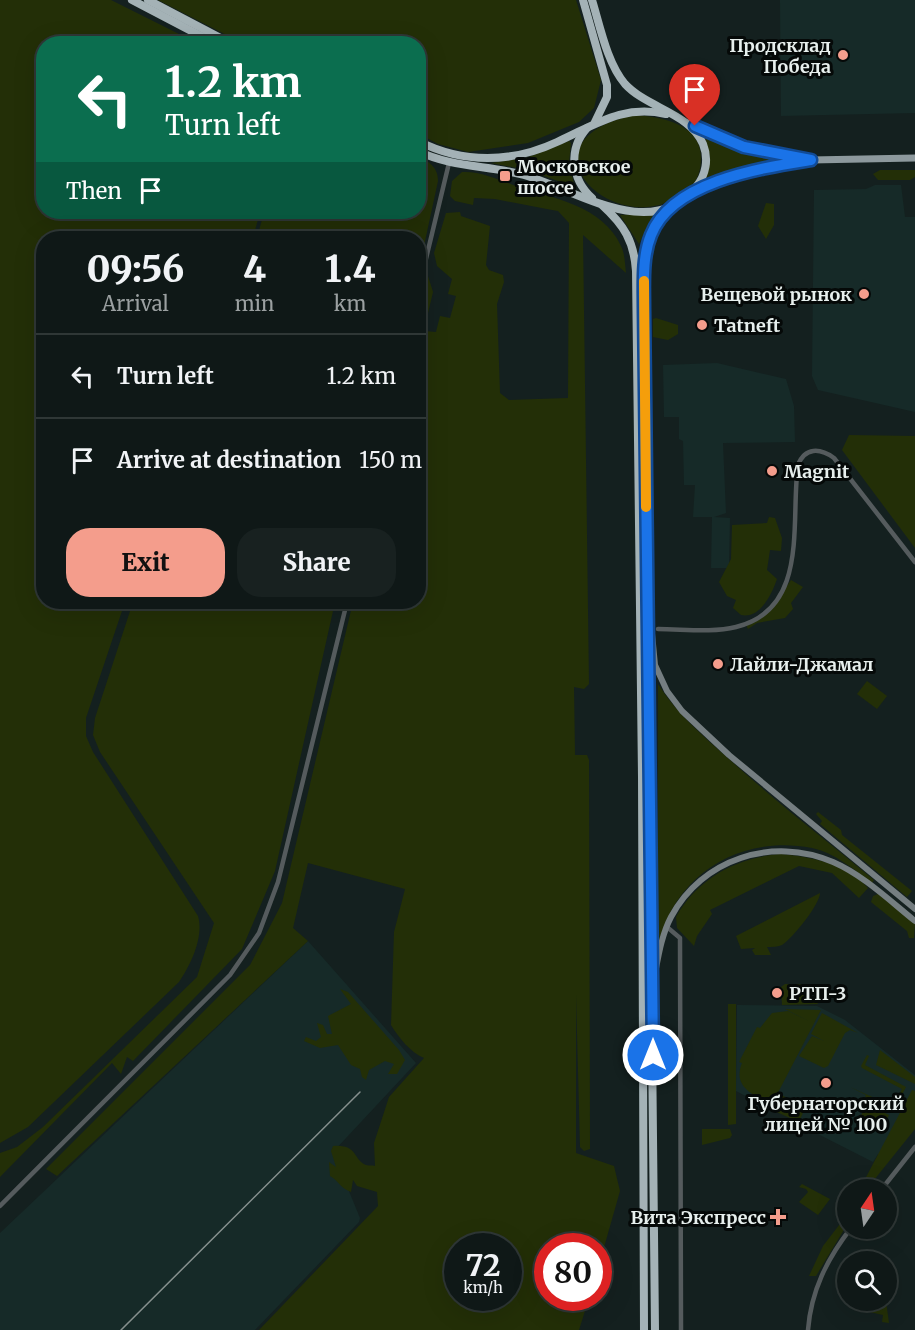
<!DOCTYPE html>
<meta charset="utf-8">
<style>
:root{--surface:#0f1817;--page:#182120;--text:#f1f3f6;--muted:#9ba0a1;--line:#2f3736;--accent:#f49d8c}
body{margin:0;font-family:Merriweather,serif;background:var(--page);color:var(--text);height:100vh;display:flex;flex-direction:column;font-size:22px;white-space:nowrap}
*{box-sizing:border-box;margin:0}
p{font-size:20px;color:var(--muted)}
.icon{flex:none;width:33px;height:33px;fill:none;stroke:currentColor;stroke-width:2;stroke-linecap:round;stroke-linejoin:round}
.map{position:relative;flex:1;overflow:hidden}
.sheet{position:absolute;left:36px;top:231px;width:390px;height:378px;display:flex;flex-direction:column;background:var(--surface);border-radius:24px;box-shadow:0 6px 24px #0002,0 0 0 2px var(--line)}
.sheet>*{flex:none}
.hud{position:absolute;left:36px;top:36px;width:390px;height:183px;border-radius:24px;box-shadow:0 6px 24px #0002,0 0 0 2px var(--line);background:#0b6e4f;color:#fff;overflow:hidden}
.needle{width:39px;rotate:13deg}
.buttons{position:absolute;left:837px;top:1179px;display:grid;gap:12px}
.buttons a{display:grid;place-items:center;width:60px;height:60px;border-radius:50%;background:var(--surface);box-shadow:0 6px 24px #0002,0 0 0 2px var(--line);font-size:30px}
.speed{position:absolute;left:444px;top:1233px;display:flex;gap:12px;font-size:30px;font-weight:700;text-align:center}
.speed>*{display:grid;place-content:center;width:78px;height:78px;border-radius:50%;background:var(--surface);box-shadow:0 6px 24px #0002,0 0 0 2px var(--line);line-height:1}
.speed small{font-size:15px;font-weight:400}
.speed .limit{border:9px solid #d22;background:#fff;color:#111}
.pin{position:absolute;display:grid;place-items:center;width:51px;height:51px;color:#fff;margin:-62px -26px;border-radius:50% 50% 50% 0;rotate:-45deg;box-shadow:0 0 6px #0007}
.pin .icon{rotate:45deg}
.me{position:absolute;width:66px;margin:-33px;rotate:0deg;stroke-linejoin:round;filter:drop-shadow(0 0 4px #0008)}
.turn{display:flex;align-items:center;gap:21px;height:126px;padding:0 30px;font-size:27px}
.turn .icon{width:78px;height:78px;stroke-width:2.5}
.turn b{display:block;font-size:42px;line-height:51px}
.then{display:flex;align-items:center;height:57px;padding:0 30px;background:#0003;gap:12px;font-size:22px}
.eta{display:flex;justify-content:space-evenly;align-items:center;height:102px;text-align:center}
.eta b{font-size:36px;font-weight:800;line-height:42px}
.cta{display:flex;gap:12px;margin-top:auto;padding:12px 30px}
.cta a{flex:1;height:69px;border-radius:24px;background:var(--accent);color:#111;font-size:24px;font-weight:800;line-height:69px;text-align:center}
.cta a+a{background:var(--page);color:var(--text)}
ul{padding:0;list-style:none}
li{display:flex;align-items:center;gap:18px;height:84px;padding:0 30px;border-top:2px solid var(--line)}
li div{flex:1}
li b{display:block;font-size:22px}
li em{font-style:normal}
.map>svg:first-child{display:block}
</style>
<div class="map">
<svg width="915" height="1330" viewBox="0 0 915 1330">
<rect width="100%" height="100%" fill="#14201f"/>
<g fill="#162a28">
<path d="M780,0H915V113L781,116Z"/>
<path d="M875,185H901L905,217H915V412L818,390L812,376L814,190L866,189Z"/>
<path d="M717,363L786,379L794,406L795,442L723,443L726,513L714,517L730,518L729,568H711L712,517H693L695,485H684L683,441L679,439V417H664L663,365Z"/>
<path d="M308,941L416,1063L333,1152L360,1218L359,1222L255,1330H0V1233Z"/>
<path d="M737,1005L817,1006L845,1020L915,1075V1124L887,1159L878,1154L873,1162L814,1132L793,1119L800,1105L779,1094L771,1109L736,1091Z"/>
</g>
<g fill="#232f07" fill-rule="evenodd">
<path d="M0,0H111L197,43L44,44V212H260L253,238H44V602H125L86,718V736L93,752L198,916C204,937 191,964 179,982L28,1127L0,1143Z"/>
<path d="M158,0H576L601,80L594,108L579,122L528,143L468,152L438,144L419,134L418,44L242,43Z"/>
<path d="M635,115C662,117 701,124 701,158C701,169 698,180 690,187C624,252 506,142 635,115Z"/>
<path d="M704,133L770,158L771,159L705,182L710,157Z"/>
<path d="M569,141L571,143L569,163L574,184L572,186L527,170L491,163L526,158Z"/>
<path d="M419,156C430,163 438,167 438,181L419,269L418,238H313L300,235L299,238H257L264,212H418Z"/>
<path d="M880,170H915V177L910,180H878L873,174Z"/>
<path d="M462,172C481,171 499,180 516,186C553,198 603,206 621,246C625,254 625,265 626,273L583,235L589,684L584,689L574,687L575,755H587L589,760L590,1149L584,1151L580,1147L576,995V1153L614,1166L620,1191L599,1265L598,1246H548V1298H589L579,1330H259L378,1206L377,1192L357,1186L353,1180L351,1192C340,1188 339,1181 330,1176L329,1162L336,1167L331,1151L333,1146C358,1144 353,1160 366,1165C369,1166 373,1165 375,1166L374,1143L389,1097L424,1058C410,1052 399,1038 391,1025L394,932L405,889L308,863L293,928L308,941L57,1176L46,1169L250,965L282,903L353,602H418L419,335L424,331L436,332L440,316L450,318L456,296L448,294L452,279L437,266L434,253L446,213L460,212L461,216L490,226L486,265L489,270L503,275L504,282L497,304L500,393L509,400L568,398L569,223L558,211L552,210L495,199L474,198L473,205L455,201L450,196L452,181ZM458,1246H508V1298H458Z"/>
<path d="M766,203L774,204V225L766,239L758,226Z"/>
<path d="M658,213L648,225L639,244L620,215Z"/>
<path d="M427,273L433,292L428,313L425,315L419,313L418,308Z"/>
<path d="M656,318L678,325V334L668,340L653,337V319Z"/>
<path d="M849,435L915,436V548L842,450Z"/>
<path d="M769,517L775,518L782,538L781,551L770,550L767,570L777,579C772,594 760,619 741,615L733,608L736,600L727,596L719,582L731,559L732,525L767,523Z"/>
<path d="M791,580L803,587L791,603L793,609L785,618L757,623L748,629L746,625L769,612Z"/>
<path d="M133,602H335L275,871L242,949L133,1061L127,1057L121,1074L112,1063L0,1177V1153L17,1147L43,1127L197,977L214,923L100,752L93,735L95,718Z"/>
<path d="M867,681L887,696L877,709L857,694Z"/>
<path d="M658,684C677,714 703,736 730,760C776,802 826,840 874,880L872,883C853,869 835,853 812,848C740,834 673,875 658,947Z"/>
<path d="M818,812L841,830L842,835L912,891L907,897L820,824L822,821L816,814Z"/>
<path d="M780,854C811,857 846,863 868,888L859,898L832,873L799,866L710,910L712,914L697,936L694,946L677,928L676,917C698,878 736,858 780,854Z"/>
<path d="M820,893C820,904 793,938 782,945C777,947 772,947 767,947L771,955H755L752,950L755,948L741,949L736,936Z"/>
<path d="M878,894L915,923L914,938H909L907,931L871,902L873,896Z"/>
<path d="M785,984H804L807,997H814L818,1004L782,1005L781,987Z"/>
<path d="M340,989L348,992L399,1050L405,1060L397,1074H388L394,1064L385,1061L369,1070L366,1080L362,1077L360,1069L351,1065L338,1045L320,1048L304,1041L306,1037L316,1041L321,1037L317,1023L323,1025L327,1034H332L328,1016L351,1004Z"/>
<path d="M728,1004H736V1124L728,1125Z"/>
<path d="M785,1009L821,1010L770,1108L765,1106L766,1102C750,1093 733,1085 742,1063L739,1062L757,1027L760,1028L772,1013L788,1011L809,1021Z"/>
<path d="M822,1013L858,1033L850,1030L845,1033L828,1066L824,1068L799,1056L812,1036L824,1041L811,1034Z"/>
<path d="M880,1050L915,1077V1084L876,1065Z"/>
<path d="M867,1055L869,1056L865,1065L906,1087L894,1110L865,1097L866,1095L850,1087L888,1104L893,1096L897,1098L902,1089L862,1068L861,1066Z"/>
<path d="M912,1090L915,1091V1129L870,1185L864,1181Z"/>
<path d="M780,1094L805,1108L799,1122L772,1110Z"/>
<path d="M867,1104L889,1115L880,1133L858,1121Z"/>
<path d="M702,1129H730L732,1135L730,1138L702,1145Z"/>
<path d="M802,1184L830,1199L818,1215L799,1202L808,1192L806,1189L799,1187Z"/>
<path d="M843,1220L846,1222L845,1228L816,1276H809L823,1246Z"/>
<path d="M887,1282L892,1286L886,1301L889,1323L882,1322L883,1315L865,1311L868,1301L886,1300Z"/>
</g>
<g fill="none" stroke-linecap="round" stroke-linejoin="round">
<g stroke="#555b5d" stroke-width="4.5">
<path d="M418,292L449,163"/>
<path d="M658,629C683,629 712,633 736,627C810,609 790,521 798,465C805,447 820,448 834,458L915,562"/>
<path d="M667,927L680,938L681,1330"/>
<path d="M881,1190L915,1147"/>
<path d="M0,1206L230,975L259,933L278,882L347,602"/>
<path d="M808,1330C811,1291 827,1259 851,1228"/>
</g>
<g stroke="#757e81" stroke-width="6">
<path d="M651,623L655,665L667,691L682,711L729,755L915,909"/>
<path d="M654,979C658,959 661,936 671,917C702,859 772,836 833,862C863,875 889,900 915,921"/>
</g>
<g stroke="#8d999d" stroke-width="7">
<path d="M688,123L744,147L806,159"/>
<path d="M688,197L736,175L811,160L915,158"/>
</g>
<g stroke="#a4b2b6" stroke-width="8">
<path d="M132,0L216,44"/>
<path d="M148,0L232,44"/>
<path d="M583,0L607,85V97L595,122"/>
<path d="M587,128C568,149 571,179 592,198"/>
<path d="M418,141C463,164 512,163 557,142C595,125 623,104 666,114"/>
<path d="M418,151C452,168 489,165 524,175C577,190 651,243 696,187C706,175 709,159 703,144C690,113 647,108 625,84C607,63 600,26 592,0"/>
<path d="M602,205C624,225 634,241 636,271L642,777L644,1330"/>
<path d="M655,1330L644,270C647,242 653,224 673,205"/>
</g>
<path stroke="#86908e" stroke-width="1.5" d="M121,1330L360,1092"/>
</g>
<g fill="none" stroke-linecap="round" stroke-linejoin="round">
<defs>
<path id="route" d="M653,1055L644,308C644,284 642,257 651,235C672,181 762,168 811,160L744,147L695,126"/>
</defs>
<use href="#route" stroke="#114b97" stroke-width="15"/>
<use href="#route" stroke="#1a73e8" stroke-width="10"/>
<path stroke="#f59e0b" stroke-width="10" d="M644,281L646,507"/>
</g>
<g fill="#f49d8c" stroke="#050908" stroke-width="2">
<circle cx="843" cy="55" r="6"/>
<rect x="499" y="170" width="12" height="12" rx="3"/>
<circle cx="864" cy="294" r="6"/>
<circle cx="702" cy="325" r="6"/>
<circle cx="772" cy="471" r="6"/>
<circle cx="718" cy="664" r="6"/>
<circle cx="777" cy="993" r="6"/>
<circle cx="826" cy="1083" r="6"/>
<path d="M775 1208h6v6h6v6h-6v6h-6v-6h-6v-6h6z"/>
</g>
<g text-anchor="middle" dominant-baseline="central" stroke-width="6" stroke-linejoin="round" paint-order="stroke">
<g font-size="18" font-weight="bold" fill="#e7efed" stroke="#050908" text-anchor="start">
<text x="831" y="45" text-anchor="end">Продсклад<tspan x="831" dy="21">Победа</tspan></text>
<text x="517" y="166">Московское<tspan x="517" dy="21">шоссе</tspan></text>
<text x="852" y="294" text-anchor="end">Вещевой рынок</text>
<text x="714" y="325">Tatneft</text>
<text x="784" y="471">Magnit</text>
<text x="730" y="664">Лайли-Джамал</text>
<text x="789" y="993">РТП-3</text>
<text x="826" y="1103" text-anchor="middle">Губернаторский<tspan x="826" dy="21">лицей № 100</tspan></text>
<text x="766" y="1217" text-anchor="end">Вита Экспресс</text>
</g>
</g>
</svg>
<div class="buttons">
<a><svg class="needle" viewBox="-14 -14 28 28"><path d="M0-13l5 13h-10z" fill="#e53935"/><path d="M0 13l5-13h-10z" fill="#9ba0a1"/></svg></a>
<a><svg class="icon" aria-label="search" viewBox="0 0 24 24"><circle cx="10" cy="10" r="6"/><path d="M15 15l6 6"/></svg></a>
</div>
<div class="speed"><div>72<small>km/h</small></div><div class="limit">80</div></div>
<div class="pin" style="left:695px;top:126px;background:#d93025"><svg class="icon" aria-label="arrive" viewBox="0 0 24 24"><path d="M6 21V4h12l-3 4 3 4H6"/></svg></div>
<svg class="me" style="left:653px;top:1055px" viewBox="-20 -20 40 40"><circle r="17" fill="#1a73e8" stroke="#fff" stroke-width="3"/><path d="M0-11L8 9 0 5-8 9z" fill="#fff"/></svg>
<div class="hud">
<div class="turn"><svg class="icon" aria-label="left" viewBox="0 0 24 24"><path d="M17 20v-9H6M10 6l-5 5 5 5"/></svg><div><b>1.2 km</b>Turn left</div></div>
<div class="then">Then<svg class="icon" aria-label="arrive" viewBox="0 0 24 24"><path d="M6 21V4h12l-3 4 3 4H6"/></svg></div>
</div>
<section class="sheet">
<div class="eta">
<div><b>09:56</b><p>Arrival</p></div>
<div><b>4</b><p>min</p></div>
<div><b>1.4</b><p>km</p></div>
</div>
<ul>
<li><svg class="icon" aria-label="left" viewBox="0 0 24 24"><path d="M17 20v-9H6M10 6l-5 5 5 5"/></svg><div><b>Turn left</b></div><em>1.2 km</em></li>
<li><svg class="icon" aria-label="arrive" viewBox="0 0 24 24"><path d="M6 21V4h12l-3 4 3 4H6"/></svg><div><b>Arrive at destination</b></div><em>150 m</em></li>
</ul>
<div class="cta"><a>Exit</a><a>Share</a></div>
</section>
</div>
